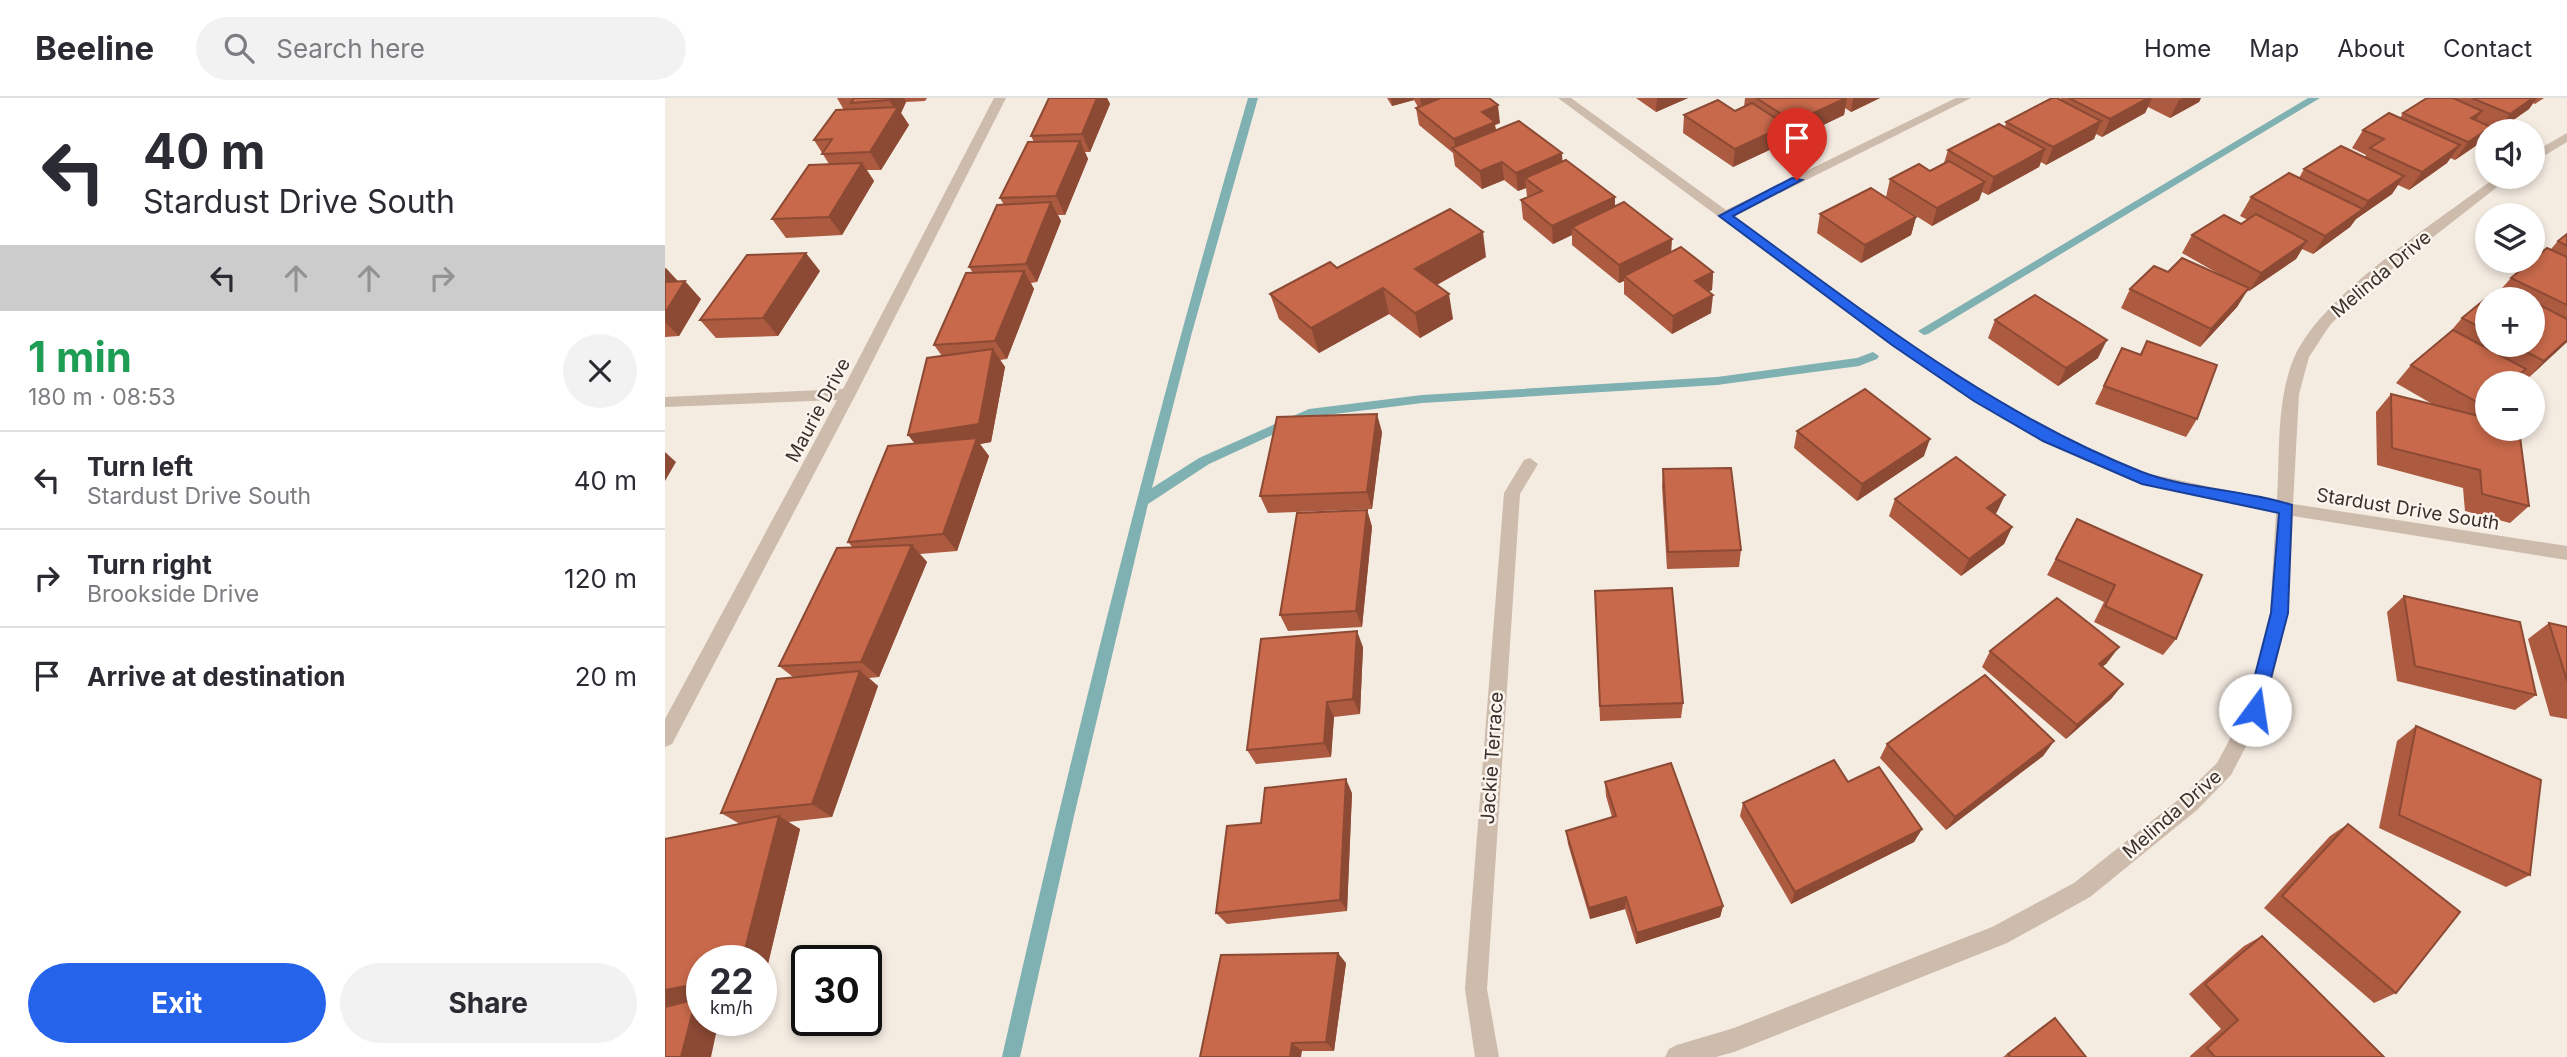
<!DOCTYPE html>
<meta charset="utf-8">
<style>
:root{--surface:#fff;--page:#f2f2f3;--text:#2b2b33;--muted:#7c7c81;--line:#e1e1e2;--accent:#2563eb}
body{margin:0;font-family:Inter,sans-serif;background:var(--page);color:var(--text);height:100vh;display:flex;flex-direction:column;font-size:26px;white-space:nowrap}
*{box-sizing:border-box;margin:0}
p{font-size:23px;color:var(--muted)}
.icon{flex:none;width:38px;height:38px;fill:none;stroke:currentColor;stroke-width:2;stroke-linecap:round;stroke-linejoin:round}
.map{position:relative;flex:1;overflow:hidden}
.sheet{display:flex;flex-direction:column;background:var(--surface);width:665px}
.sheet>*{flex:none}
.hud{background:#fff;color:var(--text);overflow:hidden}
.buttons{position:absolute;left:1810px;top:21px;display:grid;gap:14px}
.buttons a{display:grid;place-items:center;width:70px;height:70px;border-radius:50%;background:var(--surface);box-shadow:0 4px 10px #0003;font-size:35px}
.speed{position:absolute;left:21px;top:847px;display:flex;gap:14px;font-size:35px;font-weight:700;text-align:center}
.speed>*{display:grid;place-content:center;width:91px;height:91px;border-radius:50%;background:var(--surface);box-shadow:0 4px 10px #0003;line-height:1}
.speed small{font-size:18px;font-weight:400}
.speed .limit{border:4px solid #111;border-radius:10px;background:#fff;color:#111}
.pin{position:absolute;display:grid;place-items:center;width:60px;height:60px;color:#fff;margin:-72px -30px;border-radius:50% 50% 50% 0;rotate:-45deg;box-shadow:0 0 7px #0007}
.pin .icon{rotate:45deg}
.me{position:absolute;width:77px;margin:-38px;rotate:14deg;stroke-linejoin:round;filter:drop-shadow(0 0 5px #0008)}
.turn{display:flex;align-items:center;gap:24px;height:147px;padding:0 28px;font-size:32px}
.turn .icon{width:91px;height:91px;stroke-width:2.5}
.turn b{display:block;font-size:49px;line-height:60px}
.lanes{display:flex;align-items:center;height:66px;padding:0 28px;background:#0003;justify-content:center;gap:35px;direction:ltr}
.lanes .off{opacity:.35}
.round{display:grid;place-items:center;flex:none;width:74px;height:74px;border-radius:37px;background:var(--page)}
.summary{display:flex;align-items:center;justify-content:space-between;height:119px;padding:0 28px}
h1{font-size:42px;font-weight:700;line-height:52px;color:#1e9e55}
.primary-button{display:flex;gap:14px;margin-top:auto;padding:14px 28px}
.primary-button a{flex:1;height:80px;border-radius:42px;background:var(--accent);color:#fff;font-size:28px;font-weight:700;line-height:80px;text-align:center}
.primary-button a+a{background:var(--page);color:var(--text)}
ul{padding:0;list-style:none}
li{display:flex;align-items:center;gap:21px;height:98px;padding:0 28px;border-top:2px solid var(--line)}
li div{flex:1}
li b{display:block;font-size:26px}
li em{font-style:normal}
header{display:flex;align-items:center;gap:42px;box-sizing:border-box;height:98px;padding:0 35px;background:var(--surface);border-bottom:2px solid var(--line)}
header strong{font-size:33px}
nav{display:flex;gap:38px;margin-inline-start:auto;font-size:24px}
.search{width:490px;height:63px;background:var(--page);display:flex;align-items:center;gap:18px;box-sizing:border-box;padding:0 24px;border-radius:38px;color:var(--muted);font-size:26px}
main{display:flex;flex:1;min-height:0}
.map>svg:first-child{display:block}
</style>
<header>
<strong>Beeline</strong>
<div class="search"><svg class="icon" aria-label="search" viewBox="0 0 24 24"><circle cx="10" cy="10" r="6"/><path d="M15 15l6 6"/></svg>Search here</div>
<nav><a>Home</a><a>Map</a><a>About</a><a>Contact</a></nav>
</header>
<main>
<section class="sheet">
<div class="hud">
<div class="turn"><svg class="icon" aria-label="left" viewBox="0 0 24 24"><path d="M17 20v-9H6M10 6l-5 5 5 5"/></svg><div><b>40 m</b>Stardust Drive South</div></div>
<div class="lanes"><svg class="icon" aria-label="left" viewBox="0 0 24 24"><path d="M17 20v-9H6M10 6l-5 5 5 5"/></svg><svg class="icon off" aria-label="ahead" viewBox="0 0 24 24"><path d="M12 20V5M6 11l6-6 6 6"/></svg><svg class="icon off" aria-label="ahead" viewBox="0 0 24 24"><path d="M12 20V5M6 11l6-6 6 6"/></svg><svg class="icon off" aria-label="right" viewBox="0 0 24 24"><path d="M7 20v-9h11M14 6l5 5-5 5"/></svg></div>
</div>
<div class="summary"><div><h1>1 min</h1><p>180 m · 08:53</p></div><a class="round"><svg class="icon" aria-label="close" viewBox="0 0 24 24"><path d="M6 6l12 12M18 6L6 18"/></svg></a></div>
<ul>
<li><svg class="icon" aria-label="left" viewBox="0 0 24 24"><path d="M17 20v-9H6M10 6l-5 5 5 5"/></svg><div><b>Turn left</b><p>Stardust Drive South</p></div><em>40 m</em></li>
<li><svg class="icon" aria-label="right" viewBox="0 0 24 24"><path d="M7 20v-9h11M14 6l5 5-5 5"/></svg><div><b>Turn right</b><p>Brookside Drive</p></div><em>120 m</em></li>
<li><svg class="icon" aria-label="arrive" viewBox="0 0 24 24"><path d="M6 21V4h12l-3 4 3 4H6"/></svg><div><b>Arrive at destination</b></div><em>20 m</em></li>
</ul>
<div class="primary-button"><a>Exit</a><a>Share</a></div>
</section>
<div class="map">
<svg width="1902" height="959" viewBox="0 0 1902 959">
<rect width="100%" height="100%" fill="#f4ebe1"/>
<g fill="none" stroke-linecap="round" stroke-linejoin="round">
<g fill="#7fb0b2" fill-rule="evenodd">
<path d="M583,0H593L526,238L487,390L534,360L644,311L757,297L1052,279L1192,260L1208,254L1214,258L1212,261L1194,268L1052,287L757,305L646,319L544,366L483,406L409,718L355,959H337C410,637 490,317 583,0Z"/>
<path d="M1643,0H1655L1263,236L1259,237L1253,233Z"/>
</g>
<g fill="#cdbbac" fill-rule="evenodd">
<path d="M329,0H341L191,296L7,646L0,649V621L172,302L0,309V299L178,291Z"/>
<path d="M893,0H906L1061,112L1291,0H1306L1069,118L1237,241L1319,296L1389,335L1480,375L1612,403C1615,356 1611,303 1629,260C1656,196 1775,122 1831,79H1845L1699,193L1665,227L1644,259L1634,296L1628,406L1902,448V462L1628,418L1623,515L1600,612L1566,677L1532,712L1425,799L1342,845L1069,954L1051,959H1000L1004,951L1012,947L1069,930L1327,829L1409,785L1518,698L1552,665L1581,611L1605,515L1611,415L1471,384L1377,343L1309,304L1227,247Z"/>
<path d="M1902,35V44L1867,65V55Z"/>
<path d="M865,360L873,366L855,396L822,891L834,959H810L800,891L839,395L859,362Z"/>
</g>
</g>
<g fill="#ac5a40">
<path d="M172,0H262L260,3L241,4L236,15L244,27L216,72H202L209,83L177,137L121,140L107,121L164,66L149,42L179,12Z"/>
<path d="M384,0H442L445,6L425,54H420L423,61L400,117H393L396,123L372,184L366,185L369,191L342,261L335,262L340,269L326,344L315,346L324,358L292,453L255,456L262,464L214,579L204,580L213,588L167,719L123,724L135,731L98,887H96V863H37V900L0,908V741L75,726L56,715L128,579L114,568L188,450L183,444L250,346L277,258L269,247L308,175L304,169L339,107L335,100L369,44L366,38Z"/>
<path d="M722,0H824L835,25L830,27L831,32L897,55V64L950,99V108L1007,154L1048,174L1047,192L1043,193L1046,215L1007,236L959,196V183L954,185L907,147V137L888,146L858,121L856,102L863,99L862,98L861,90L853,93L839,82L817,91L790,68L788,55L754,27L751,10L753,9L749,2L727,8Z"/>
<path d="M971,0H1023L991,14Z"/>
<path d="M1080,0H1215L1186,14L1180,10L1179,17L1127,42L1120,38L1119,45L1068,69L1018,35L1019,17L1070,13L1079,9Z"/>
<path d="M1396,0H1536L1534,4L1505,20L1483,9L1480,15L1437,39L1431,36L1429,41L1381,67L1376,64L1374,69L1323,97L1317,94L1314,102L1267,128L1221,99L1225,81L1265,73L1279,65L1283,52L1340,29L1341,24L1395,2Z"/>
<path d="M1762,0H1879L1870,6L1868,5L1864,11L1833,33L1824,31L1812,47L1790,62L1785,60L1782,65L1744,92L1733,87L1727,96L1691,121L1685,129L1648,156L1637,151L1631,161L1584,193L1582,192L1572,209L1535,249L1456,210L1465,191L1561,180L1517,155L1527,137L1576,126L1583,122L1575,118L1586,99L1634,80L1639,71L1700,59L1701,57L1687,50L1698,32L1735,20L1738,15Z"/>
<path d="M1155,116L1251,119L1246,137L1196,165L1152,135Z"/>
<path d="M1902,136V244L1862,281L1855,277L1847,285H1822V309L1812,318L1864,408L1845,425L1800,413L1798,390L1712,367L1711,314L1726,296L1769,307L1731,285L1746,267L1785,234L1797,220L1822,201V247H1867V201H1837L1830,198L1846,180L1886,151L1893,143Z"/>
<path d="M821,159L772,187L788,221L755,240L724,216L654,255L614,221L605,196L672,170Z"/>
<path d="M0,170L13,183L36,201L14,238L0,239Z"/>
<path d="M155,173L113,238L51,240L35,222Z"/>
<path d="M1330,222L1433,260L1393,288L1323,240Z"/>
<path d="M1482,243L1532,321L1521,339L1430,306L1457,250L1475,256Z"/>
<path d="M1132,333L1259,358L1192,403L1129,350Z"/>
<path d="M717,334L707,411L603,415L595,398Z"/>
<path d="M998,371L1076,452L1074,469L1002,471L997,388Z"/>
<path d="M1230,401L1332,414L1330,416L1347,429L1339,446L1296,478L1224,418Z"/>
<path d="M702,412L707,429L697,529L623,533L615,517Z"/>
<path d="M1412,421L1511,541L1498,557L1429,524L1439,504L1382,477Z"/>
<path d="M930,493L1018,605L1016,620L935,623Z"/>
<path d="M1739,498L1871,597L1850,612L1732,583L1722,514Z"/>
<path d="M1884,525L1902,529V621L1885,618L1863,541Z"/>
<path d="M698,549L695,616L669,619L666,659L591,666L582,652Z"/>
<path d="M1325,553L1442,565L1437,569L1458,586L1446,601L1401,641L1317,569Z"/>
<path d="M1751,628L1865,777L1841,789L1714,730L1732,643Z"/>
<path d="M1389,643L1378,658L1281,732L1215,660L1222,646Z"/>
<path d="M940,684L1058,808L1055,819L971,846L960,811L925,821L903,746L901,733L947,719L941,698Z"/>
<path d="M1183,684L1257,731L1249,744L1126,806L1075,718L1078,705Z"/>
<path d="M687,695L682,813L562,826L551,815L596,725Z"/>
<path d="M1683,726L1731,895L1709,905L1599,810L1665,738Z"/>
<path d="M1597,838L1719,959H1525V958L1556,931L1524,896L1579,848Z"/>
<path d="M681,865L669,953H637L535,959Z"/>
<path d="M1390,920L1421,959H1338L1377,929Z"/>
</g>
<g fill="#8c4a34">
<path d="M225,0H239L241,4L236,15L244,27L216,72L205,54L231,13L224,2Z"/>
<path d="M432,0H442L445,6L425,54L417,36Z"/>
<path d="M726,0H749V2L727,8Z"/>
<path d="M755,0H806L758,15Z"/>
<path d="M992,0H1023L991,14Z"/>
<path d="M1181,0H1182L1179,17L1127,42L1129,24Z"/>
<path d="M1188,0H1215L1186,14Z"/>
<path d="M1483,0H1487L1480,15L1437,39L1445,21Z"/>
<path d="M1518,0H1536L1534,4L1505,20L1514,2Z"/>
<path d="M1868,0H1872L1864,11L1832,33L1845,16Z"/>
<path d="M833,7L835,25L830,27L832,42L791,53L789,41L817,14Z"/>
<path d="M1817,13L1804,31L1806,20Z"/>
<path d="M1436,23L1429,41L1381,67L1388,49Z"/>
<path d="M1121,27L1119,45L1068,69L1070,51Z"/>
<path d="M1826,29L1812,47L1790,62L1803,44Z"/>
<path d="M415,43L423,61L400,117L391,98Z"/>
<path d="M1795,47L1782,65L1744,92L1757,74Z"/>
<path d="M1380,51L1374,69L1323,97L1329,79Z"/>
<path d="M897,55L898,73L860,80L861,90L853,93L851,75Z"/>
<path d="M837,64L839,82L817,91L815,73Z"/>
<path d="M197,65L209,83L177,137L164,119Z"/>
<path d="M1739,78L1727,96L1691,121L1685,129L1648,156L1660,138L1697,111L1703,103Z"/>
<path d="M1320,84L1314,102L1267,128L1272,110Z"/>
<path d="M950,99V117L907,129V137L888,146L887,128Z"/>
<path d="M386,104L396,123L372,184L361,166Z"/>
<path d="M1251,119L1246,137L1196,165L1200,147Z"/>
<path d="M818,134L821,159L755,196L750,171Z"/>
<path d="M1007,141L1006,159L959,178V183L954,185V167Z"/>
<path d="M1642,143L1631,161L1584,193L1596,175Z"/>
<path d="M141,155L155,173L113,238L98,220Z"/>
<path d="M1,170L17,188L20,183L36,201L14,238L0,224V171Z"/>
<path d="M359,173L369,191L342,261L330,243Z"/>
<path d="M1048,174L1047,192L1028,201L1030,183Z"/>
<path d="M718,190L724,216L654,255L646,230Z"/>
<path d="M1584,190L1572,209L1535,249L1546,231Z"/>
<path d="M784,196L788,221L755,240L750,215Z"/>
<path d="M1048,197L1046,215L1007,236L1008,218Z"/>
<path d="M1442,242L1433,260L1393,288L1401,270Z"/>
<path d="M1902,242V244L1862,281L1879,263Z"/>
<path d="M328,251L340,269L326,344L315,346L324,358L292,453L278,436L257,355L243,337Z"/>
<path d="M1822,306V309L1803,326Z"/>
<path d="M712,316L717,334L707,411L702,394Z"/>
<path d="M1265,341L1259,358L1192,403L1197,386Z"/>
<path d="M0,354L11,364L0,383Z"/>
<path d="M1340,397L1332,414L1315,427L1322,410Z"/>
<path d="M702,412L707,429L697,529L691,513Z"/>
<path d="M1347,429L1339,446L1296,478L1304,461Z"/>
<path d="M247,447L262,464L214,579L196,564Z"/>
<path d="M692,533L698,549L695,616L688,601Z"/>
<path d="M1454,549L1442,565L1422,582L1434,566Z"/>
<path d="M195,573L213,588L167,719L147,706Z"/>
<path d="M1458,586L1446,601L1401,641L1412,627Z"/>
<path d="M662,604L669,619L666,659L659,645Z"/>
<path d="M1389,643L1378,658L1281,732L1290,719Z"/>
<path d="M681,681L687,695L682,813L675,802Z"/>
<path d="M114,718L135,731L98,887H96V863H77Z"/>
<path d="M1257,731L1249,744L1126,806L1130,794Z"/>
<path d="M961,799L960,811L925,821L924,810Z"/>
<path d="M1058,808L1055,819L971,846L972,835Z"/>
<path d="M673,855L681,865L669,953L661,944Z"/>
<path d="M37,885V900L0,908V892Z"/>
<path d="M31,901L37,903V922H54L46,959H16Z"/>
<path d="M627,945L637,953L636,959H625Z"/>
</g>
<g fill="#c8694b" stroke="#8c4a34" stroke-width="2">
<path d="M189,0H225L224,2L186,5Z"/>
<path d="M384,0H432L417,36L366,38Z"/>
<path d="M776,0H824L833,7L817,14L830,24L789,41L751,10Z"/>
<path d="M1091,0H1181L1129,24Z"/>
<path d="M1387,0H1392L1436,23L1388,49L1341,24Z"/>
<path d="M1404,0H1483L1445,21Z"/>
<path d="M1762,0H1788L1817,13L1806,20L1826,29L1803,44L1738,15Z"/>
<path d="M1807,0H1868L1845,16Z"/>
<path d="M1053,2L1070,13L1087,5L1121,27L1070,51L1019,17Z"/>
<path d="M233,9L205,54L157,56L167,41L149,42L171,12Z"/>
<path d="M1724,15L1795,47L1757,74L1705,50L1719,41L1698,32Z"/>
<path d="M854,23L897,55L851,75L837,64L815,73L787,50Z"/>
<path d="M1334,26L1380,51L1329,79L1283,52Z"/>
<path d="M415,43L391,98L335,100L363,44Z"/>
<path d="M1676,48L1739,78L1703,103L1639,71Z"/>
<path d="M901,62L950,99L887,128L856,102L877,93L860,80Z"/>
<path d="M1284,63L1320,84L1272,110L1225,81L1254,66L1265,73Z"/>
<path d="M197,65L164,119L107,121L144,67Z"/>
<path d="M1624,75L1698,111L1660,138L1586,99Z"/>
<path d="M1206,90L1251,119L1200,147L1155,116Z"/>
<path d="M386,104L361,166L304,169L332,107Z"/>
<path d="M959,104L1007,141L954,167L907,129Z"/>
<path d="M785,111L818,134L750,171L784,196L750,215L718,190L646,230L605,196L665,164L672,170Z"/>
<path d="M1591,116L1642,143L1596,175L1527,137L1559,117L1576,126Z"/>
<path d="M1902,136V148L1893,143Z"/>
<path d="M1016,149L1048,174L1030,183L1048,197L1008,218L959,178Z"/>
<path d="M1882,150L1902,159V207L1846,180Z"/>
<path d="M141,155L98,220L35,222L82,157Z"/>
<path d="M1517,160L1584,190L1546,231L1465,191L1489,168L1503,174Z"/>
<path d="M359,173L330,243L269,247L301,175Z"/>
<path d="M20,183L0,215V184Z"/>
<path d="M1370,197L1442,242L1401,270L1330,222Z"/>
<path d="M1824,198L1830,201H1822V233L1797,220Z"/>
<path d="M1867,203L1902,221V242L1879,263L1848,247H1867Z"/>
<path d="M1788,232L1861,271L1845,285H1822V306L1819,308L1746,267Z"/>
<path d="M1482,243L1552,267L1532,321L1439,288L1457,250L1476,257Z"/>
<path d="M328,251L314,326L243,337L262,260Z"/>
<path d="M1200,291L1265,341L1197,386L1132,333Z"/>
<path d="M1726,296L1822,320V331H1854L1864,408L1817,396L1815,372L1727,350Z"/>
<path d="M712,316L702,394L595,398L612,319Z"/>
<path d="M312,340L278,436L183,444L223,348Z"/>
<path d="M1291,359L1340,397L1322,410L1347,429L1304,461L1230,401Z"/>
<path d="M1066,370L1076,452L1003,454L998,371Z"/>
<path d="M702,412L691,513L615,517L632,415Z"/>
<path d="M1412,421L1537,477L1511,541L1440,508L1450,487L1391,461Z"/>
<path d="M247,447L196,564L114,568L172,450Z"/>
<path d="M1007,490L1018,605L935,608L930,493Z"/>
<path d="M1739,498L1855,524L1871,597L1750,568Z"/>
<path d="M1392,500L1454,549L1434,566L1458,586L1412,627L1325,553Z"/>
<path d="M1884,525L1902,529V583Z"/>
<path d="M692,533L688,601L662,604L659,645L582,652L596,541Z"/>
<path d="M195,573L147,706L56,715L112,581Z"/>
<path d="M1320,577L1389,643L1290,719L1222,646Z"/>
<path d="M1751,628L1876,682L1865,777L1734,717Z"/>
<path d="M1169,662L1183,684L1214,669L1257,731L1130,794L1078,705Z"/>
<path d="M1006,665L1058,808L972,835L961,799L924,810L901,733L951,718L940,684Z"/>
<path d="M681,681L675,802L551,815L562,728L596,725L600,690Z"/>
<path d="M114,718L77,863H37V885L0,892V741Z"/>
<path d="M1683,726L1795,814L1731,895L1617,798Z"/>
<path d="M1597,838L1719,959H1550L1542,950L1573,922L1540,886Z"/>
<path d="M673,855L661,944L627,945L625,959H535L556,857Z"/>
<path d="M31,901L16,959H0V909Z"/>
<path d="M1390,920L1421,959H1346L1343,956Z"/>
</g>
<path fill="#2563eb" stroke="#184099" stroke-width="2" d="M1127,80L1137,82L1068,118C1199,213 1325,314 1477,374C1524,392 1579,391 1627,407L1623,515L1596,618L1590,620L1581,612L1606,515L1614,415L1477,386L1378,343L1309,303L1227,247L1054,118Z"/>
<g text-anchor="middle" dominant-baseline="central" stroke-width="5" stroke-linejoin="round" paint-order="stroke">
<g font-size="19" fill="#3b302b" stroke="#fbf5ee">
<text transform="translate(1716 176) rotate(-40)">Melinda Drive</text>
<text transform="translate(153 312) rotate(-62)">Maurie Drive</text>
<text transform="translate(1743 411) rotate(9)">Stardust Drive South</text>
<text transform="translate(827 660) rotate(-86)">Jackie Terrace</text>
<text transform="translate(1507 716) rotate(-41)">Melinda Drive</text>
</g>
</g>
</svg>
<div class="buttons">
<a><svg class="icon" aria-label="sound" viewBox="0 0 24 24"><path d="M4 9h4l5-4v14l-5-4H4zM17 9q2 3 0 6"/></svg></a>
<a><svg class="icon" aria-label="layers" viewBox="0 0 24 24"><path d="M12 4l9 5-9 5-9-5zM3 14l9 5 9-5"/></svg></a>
<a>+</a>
<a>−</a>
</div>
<div class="speed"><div>22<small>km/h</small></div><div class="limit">30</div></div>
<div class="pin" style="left:1132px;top:82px;background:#d93025"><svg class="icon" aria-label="arrive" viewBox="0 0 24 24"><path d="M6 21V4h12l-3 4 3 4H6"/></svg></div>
<svg class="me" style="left:1590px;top:612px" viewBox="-20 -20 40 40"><circle r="19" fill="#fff"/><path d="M0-13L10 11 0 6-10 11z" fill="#2563eb"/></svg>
</div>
</main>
